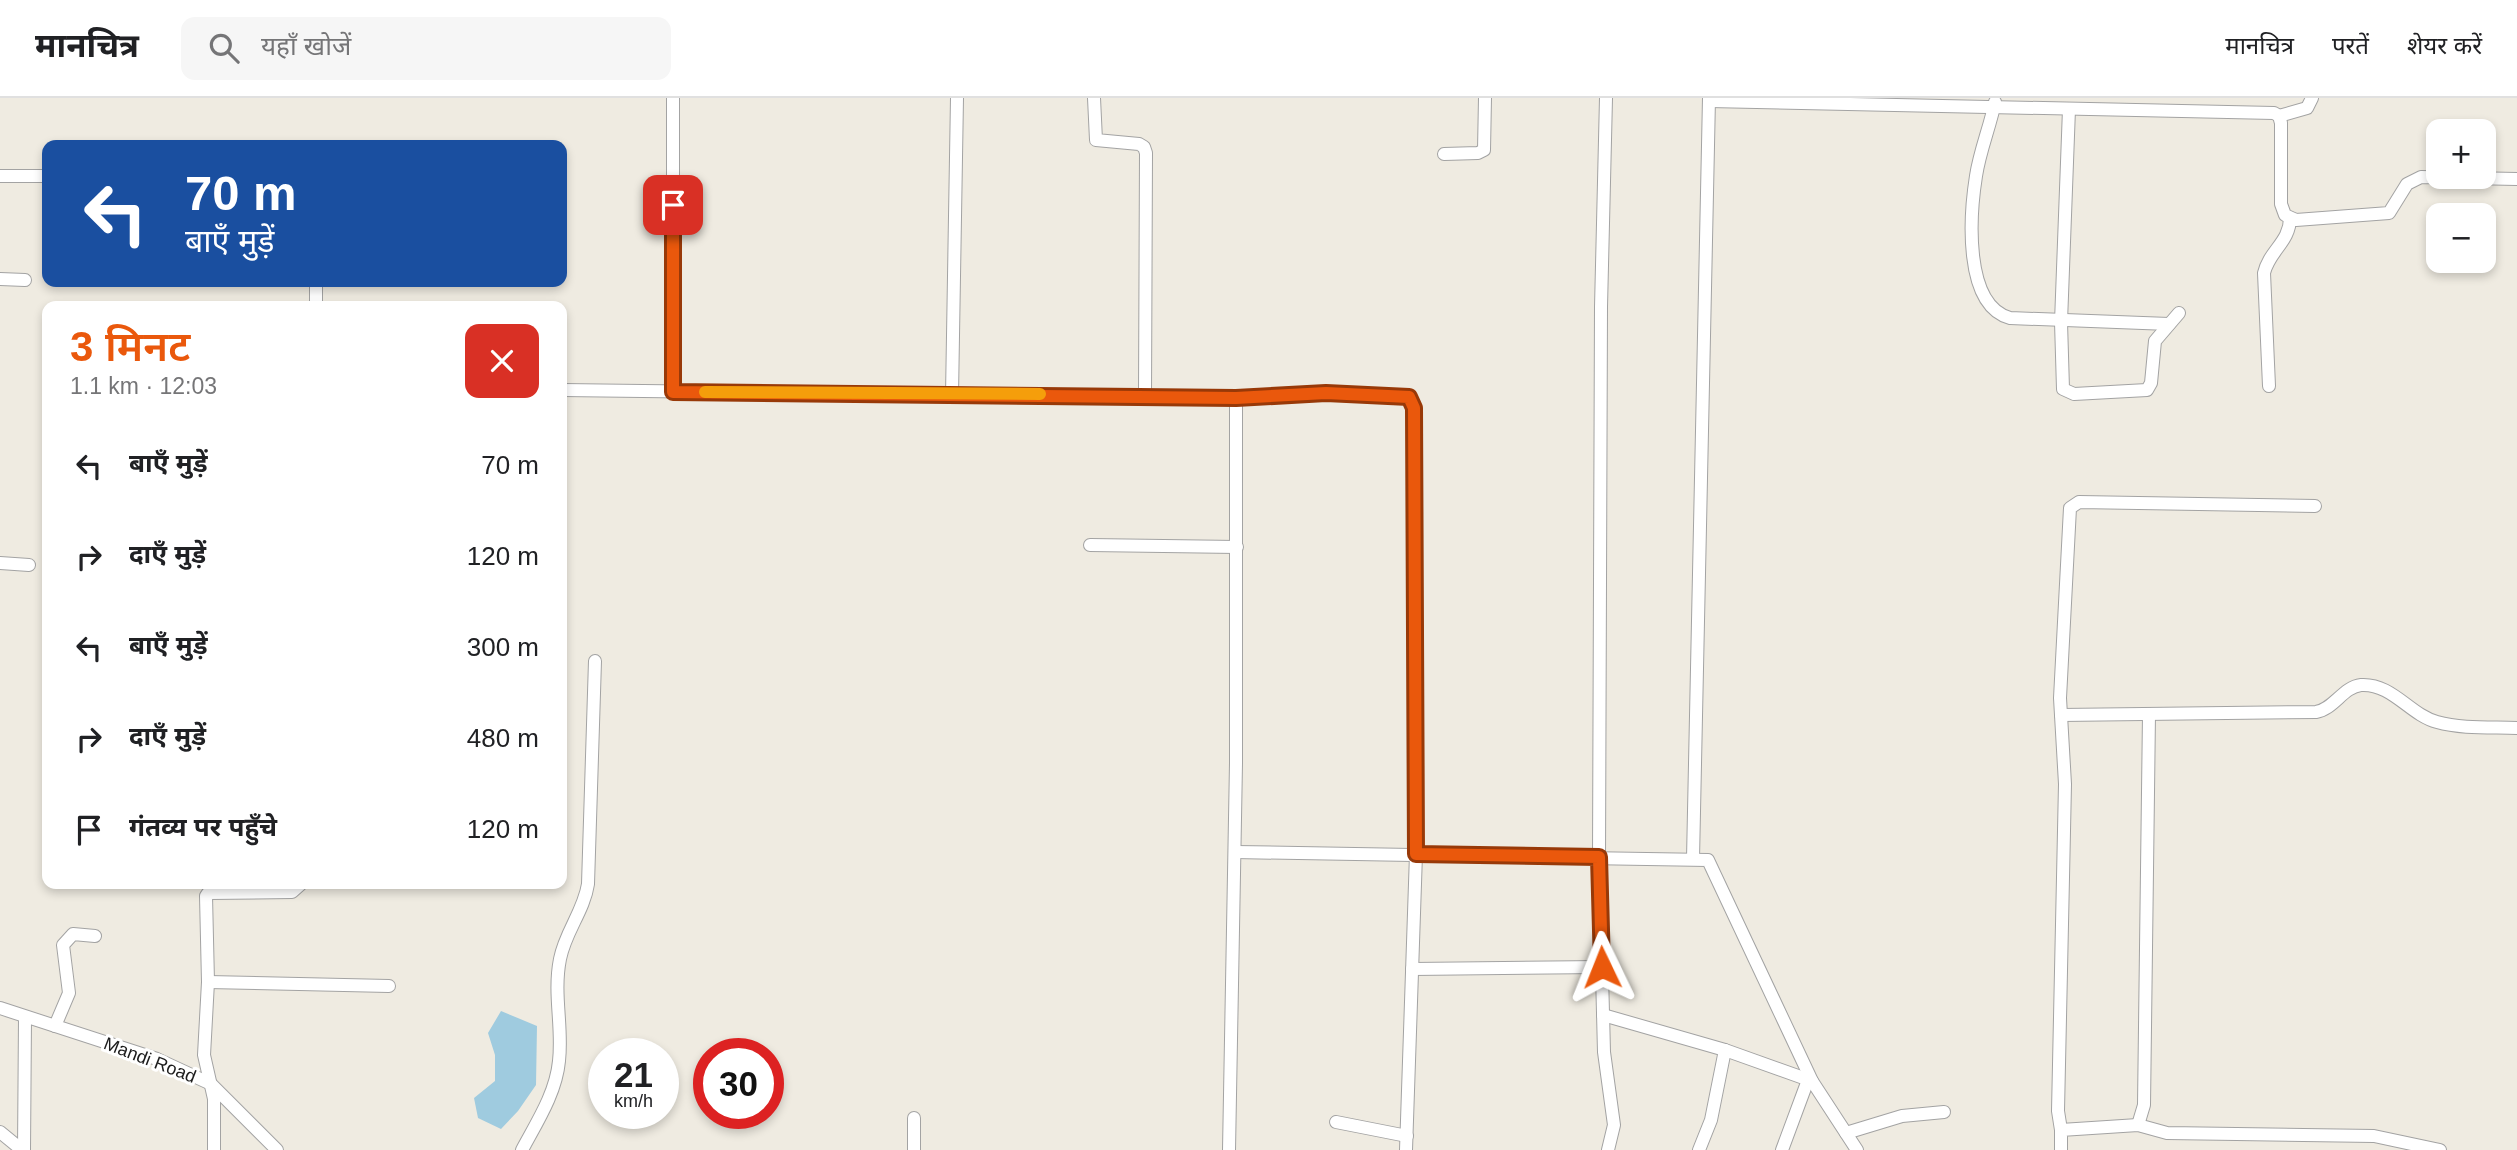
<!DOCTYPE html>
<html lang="hi">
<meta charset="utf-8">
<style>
:root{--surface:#fff;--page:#f6f6f6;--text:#202124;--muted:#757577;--line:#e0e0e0;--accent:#ea580c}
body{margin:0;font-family:Arial,"Noto Sans Devanagari",sans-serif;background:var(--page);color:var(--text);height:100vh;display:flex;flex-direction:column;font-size:26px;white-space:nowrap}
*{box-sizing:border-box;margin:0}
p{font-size:23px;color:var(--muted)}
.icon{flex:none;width:38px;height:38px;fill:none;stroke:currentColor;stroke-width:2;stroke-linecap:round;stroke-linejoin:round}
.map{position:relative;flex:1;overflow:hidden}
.sheet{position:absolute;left:42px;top:203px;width:525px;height:588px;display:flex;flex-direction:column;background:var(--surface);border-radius:14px;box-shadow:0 4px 10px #0003}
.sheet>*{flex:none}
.top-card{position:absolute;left:42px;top:42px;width:525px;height:147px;border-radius:14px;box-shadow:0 4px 10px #0003;background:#1a4fa0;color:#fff;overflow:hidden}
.buttons{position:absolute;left:2426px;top:21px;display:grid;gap:14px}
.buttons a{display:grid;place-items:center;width:70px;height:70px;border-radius:14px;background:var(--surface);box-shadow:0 4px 10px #0003;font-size:35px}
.speed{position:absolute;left:588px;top:940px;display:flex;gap:14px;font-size:35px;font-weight:700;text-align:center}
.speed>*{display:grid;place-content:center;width:91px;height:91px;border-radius:50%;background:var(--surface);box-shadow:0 4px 10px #0003;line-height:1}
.speed small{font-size:18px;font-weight:400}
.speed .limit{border:10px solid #d22;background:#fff;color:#111}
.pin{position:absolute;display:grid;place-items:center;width:60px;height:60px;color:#fff;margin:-30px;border-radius:14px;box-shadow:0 4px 10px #0006}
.me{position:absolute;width:77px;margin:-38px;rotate:358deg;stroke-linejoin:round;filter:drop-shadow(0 0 5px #0008)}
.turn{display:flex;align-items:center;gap:24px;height:147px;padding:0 28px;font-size:32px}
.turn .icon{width:91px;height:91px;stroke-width:2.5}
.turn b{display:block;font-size:49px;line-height:60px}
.round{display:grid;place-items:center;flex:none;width:74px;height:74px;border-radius:14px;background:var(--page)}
.summary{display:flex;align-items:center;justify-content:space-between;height:119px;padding:0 28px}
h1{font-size:42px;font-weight:600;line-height:52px;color:var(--accent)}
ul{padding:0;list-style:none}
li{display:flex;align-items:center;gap:21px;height:91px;padding:0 28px}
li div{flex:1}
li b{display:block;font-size:26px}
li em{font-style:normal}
header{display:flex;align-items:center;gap:42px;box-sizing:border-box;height:98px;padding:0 35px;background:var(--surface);border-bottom:2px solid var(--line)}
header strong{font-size:33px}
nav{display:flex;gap:38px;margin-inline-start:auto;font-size:24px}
.search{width:490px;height:63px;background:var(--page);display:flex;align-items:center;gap:18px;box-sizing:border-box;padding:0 24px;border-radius:14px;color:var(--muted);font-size:26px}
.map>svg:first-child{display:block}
</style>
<header>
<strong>मानचित्र</strong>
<div class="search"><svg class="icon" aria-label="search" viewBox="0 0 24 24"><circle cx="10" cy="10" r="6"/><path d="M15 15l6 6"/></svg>यहाँ खोजें</div>
<nav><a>मानचित्र</a><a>परतें</a><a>शेयर करें</a></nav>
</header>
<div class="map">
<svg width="2517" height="1052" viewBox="0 0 2517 1052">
<rect width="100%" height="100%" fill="#efebe1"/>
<path fill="#9fcbdf" d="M501,913L537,928L536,987L518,1013L501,1031L478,1020L474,1000L495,983V957L488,935Z"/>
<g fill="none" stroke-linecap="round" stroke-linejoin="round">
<defs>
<g id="minor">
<path d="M673,0V294"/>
<path d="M1094,0L1096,42L1139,46L1144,49L1146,55L1145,298"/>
<path d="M1606,0L1601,209L1599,759L1604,954L1614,1027L1608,1052"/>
<path d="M1709,3L2274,15L2279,18L2281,25V106L2285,117L2296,122L2389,115L2407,86L2421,79L2517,81"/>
<path d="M1995,4C1990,29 1980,52 1976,78C1970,116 1963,207 2010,220L2169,226"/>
<path d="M2069,11L2061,224L2063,291L2074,296L2147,292L2151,285L2155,243L2179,215"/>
<path d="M2279,18L2307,10L2312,0"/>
<path d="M1444,56L1478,55L1484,52L1485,0"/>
<path d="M0,78H47"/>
<path d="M0,181L25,182"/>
<path d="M316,184V208"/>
<path d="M2269,288L2264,175C2269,153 2290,144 2290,120"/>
<path d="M562,292L1236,300L1326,295L1410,300L1414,310L1416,756L1406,1052"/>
<path d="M952,297L957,0"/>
<path d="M1090,447L1237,449"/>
<path d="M0,465L29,467"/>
<path d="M2061,617L2316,614C2334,611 2343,589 2361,587C2392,585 2410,617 2437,624C2462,631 2491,629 2517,630"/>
<path d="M1235,754L1708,762L1812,983L1857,1052"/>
<path d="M1693,761L1709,0"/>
<path d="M1412,871L1602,869"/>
<path d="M208,884L389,888"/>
<path d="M0,910L157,961L211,986L277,1052"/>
<path d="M1603,917L1725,952L1812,983"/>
<path d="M55,928L69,895L63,847L73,836L95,838"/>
<path d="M914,1020V1052"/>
<path d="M1336,1024L1407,1038"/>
<path d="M2138,1027L2144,1007L2149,616"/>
<path d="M2061,1032L2058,1013L2065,686L2060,600L2070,410L2079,404L2315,408"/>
<path d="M0,1034L22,1052"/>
<path d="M1846,1035L1902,1018L1944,1014"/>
<path d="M24,1052L25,920"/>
<path d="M214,1052V1001L204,957L208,884L206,798L208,795L292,794L301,786"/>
<path d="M522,1052C537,1024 556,995 559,963C563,929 553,896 560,861C565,834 584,813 588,786L595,563"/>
<path d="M1229,1052L1236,665V300"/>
<path d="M1699,1052L1711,1022L1725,952"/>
<path d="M1782,1052L1808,982"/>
<path d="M2061,1052V1032L2138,1027L2167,1035L2374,1038L2440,1052"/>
</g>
</defs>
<use href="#minor" stroke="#a3a3a3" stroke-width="14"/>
<use href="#minor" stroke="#fff" stroke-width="12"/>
</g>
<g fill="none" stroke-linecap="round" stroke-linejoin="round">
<defs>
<path id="route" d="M673,107V294L1236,300L1326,295L1409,299L1414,310L1416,756L1599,759L1602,869"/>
</defs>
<use href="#route" stroke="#983908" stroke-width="18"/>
<use href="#route" stroke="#ea580c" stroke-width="12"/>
<path stroke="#f59e0b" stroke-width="12" d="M705,294L1040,296"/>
</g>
<g text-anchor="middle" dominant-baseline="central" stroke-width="6" stroke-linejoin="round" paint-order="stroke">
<g font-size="18" fill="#1c1c1c" stroke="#fff">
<text transform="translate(150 962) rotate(21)">Mandi Road</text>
</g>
</g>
</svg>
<div class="buttons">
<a>+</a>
<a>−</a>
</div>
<div class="speed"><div>21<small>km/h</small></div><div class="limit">30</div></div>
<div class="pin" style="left:673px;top:107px;background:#d93025"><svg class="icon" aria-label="arrive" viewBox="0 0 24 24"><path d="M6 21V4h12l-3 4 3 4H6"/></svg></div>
<svg class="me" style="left:1602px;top:869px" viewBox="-20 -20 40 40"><path d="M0-17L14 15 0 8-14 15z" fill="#ea580c" stroke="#fff" stroke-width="4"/></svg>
<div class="top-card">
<div class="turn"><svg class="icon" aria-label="left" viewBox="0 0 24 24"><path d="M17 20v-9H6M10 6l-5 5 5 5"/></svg><div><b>70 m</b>बाएँ मुड़ें</div></div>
</div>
<section class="sheet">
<div class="summary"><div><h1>3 मिनट</h1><p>1.1 km · 12:03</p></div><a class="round" style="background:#d93025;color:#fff"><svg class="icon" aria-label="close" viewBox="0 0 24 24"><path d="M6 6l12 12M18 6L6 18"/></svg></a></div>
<ul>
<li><svg class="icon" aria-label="left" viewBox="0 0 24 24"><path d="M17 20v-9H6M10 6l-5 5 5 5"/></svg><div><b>बाएँ मुड़ें</b></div><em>70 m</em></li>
<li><svg class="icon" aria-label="right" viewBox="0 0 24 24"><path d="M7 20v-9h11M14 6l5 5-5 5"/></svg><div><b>दाएँ मुड़ें</b></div><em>120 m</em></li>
<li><svg class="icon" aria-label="left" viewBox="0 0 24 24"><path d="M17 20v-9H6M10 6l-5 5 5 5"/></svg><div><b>बाएँ मुड़ें</b></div><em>300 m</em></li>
<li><svg class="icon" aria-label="right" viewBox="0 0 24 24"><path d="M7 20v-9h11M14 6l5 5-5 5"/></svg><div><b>दाएँ मुड़ें</b></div><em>480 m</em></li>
<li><svg class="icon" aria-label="arrive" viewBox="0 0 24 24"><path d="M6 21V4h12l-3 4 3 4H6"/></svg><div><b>गंतव्य पर पहुँचे</b></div><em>120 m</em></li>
</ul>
</section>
</div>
